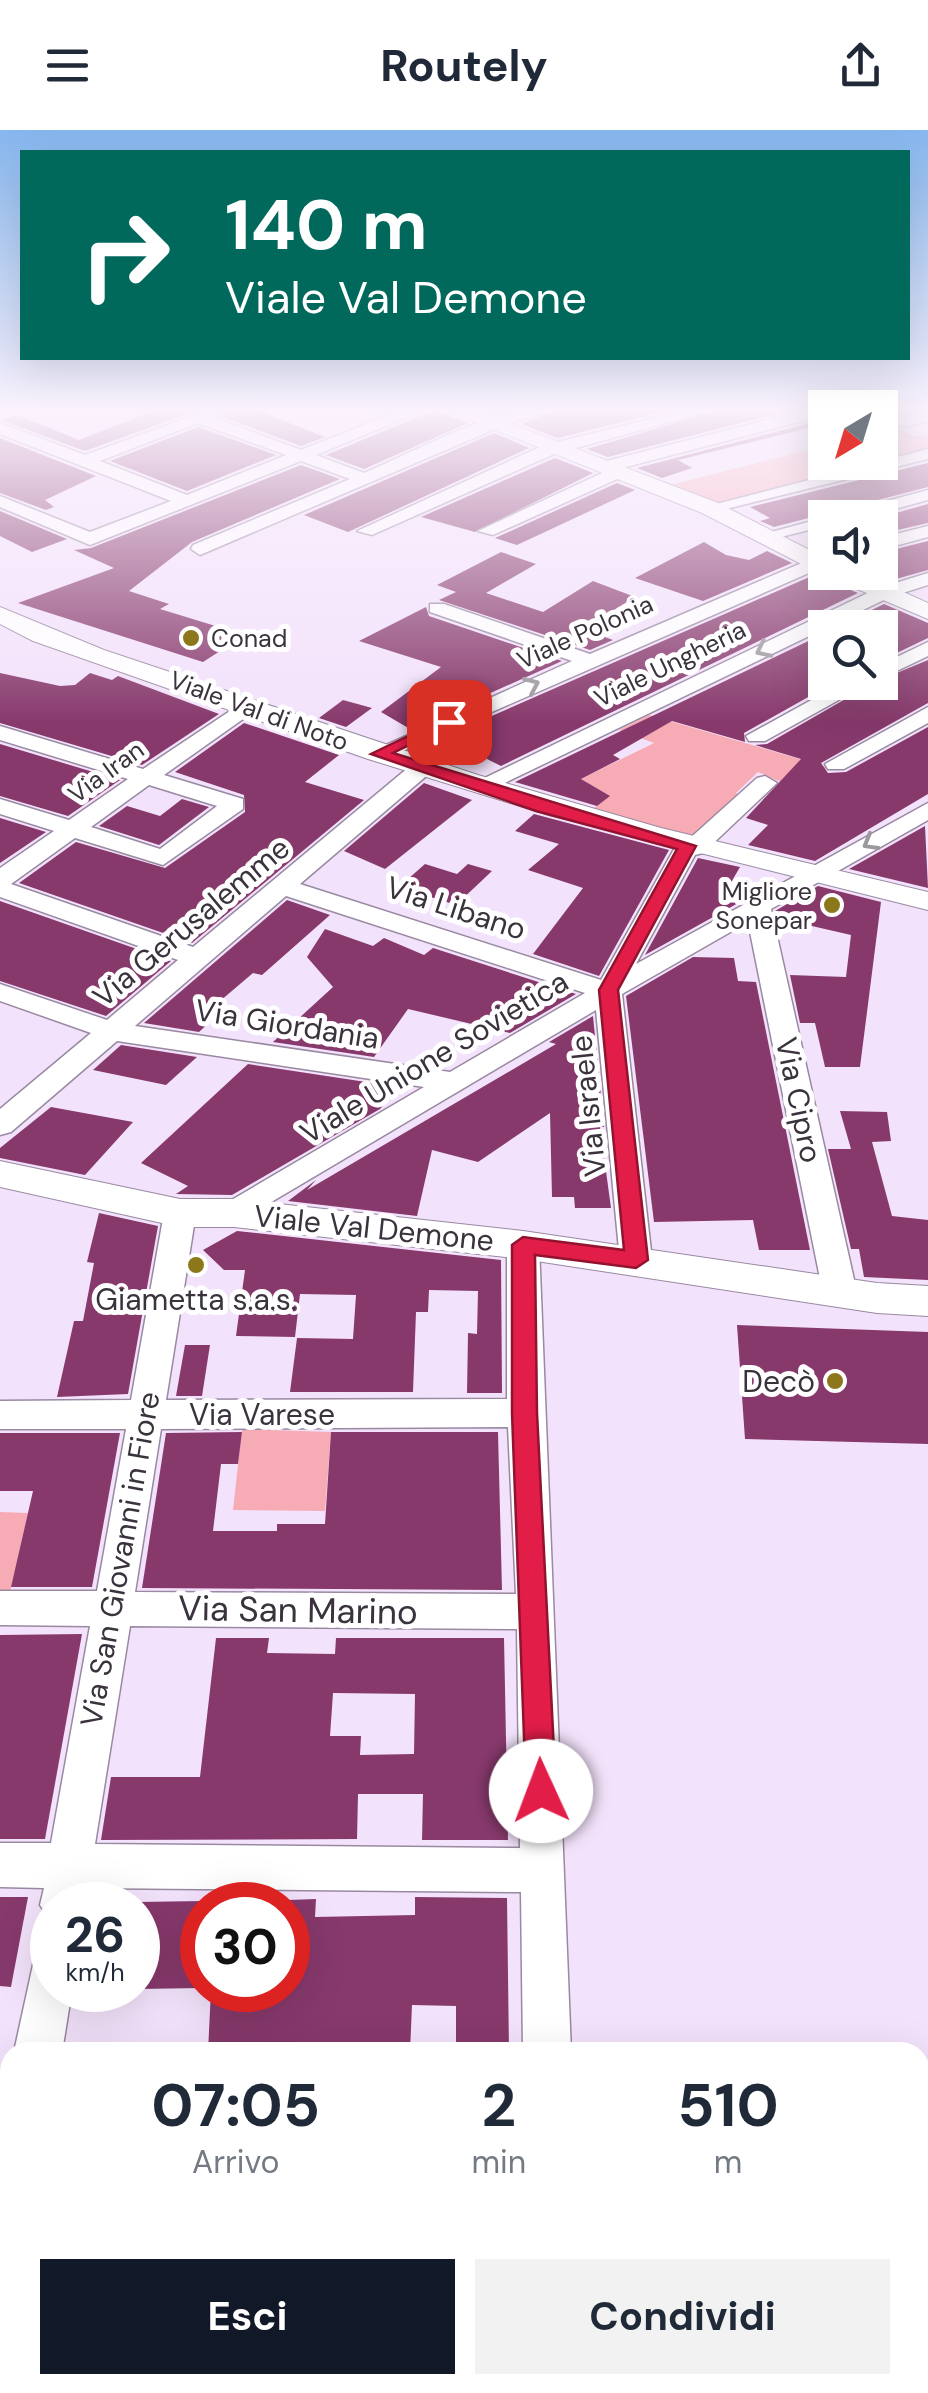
<!DOCTYPE html>
<html lang="it">
<meta charset="utf-8">
<style>
:root{--surface:#fff;--page:#f2f2f3;--text:#1f2937;--muted:#747a83;--accent:#111827}
body{margin:0;font-family:"DM Sans",sans-serif;background:var(--page);color:var(--text);height:100vh;display:flex;flex-direction:column;font-size:38px;white-space:nowrap}
*{box-sizing:border-box;margin:0}
p{font-size:32px;color:var(--muted)}
.icon{flex:none;width:55px;height:55px;fill:none;stroke:currentColor;stroke-width:2;stroke-linecap:round;stroke-linejoin:round}
.map{position:relative;flex:1;overflow:hidden}
.drawer{position:absolute;left:0px;top:1912px;width:930px;height:352px;display:flex;flex-direction:column;background:var(--surface);border-radius:30px 30px 0 0;box-shadow:0 10px 40px #0002}
.drawer>*{flex:none}
.banner{position:absolute;left:20px;top:20px;width:890px;height:210px;border-radius:0px;box-shadow:0 10px 40px #0002;background:#00695c;color:#fff;overflow:hidden}
.needle{width:65px;rotate:218deg}
.buttons{position:absolute;left:808px;top:260px;display:grid;gap:20px}
.buttons a{display:grid;place-items:center;width:90px;height:90px;border-radius:0px;background:var(--surface);box-shadow:0 10px 40px #0002;font-size:50px}
.speed{position:absolute;left:30px;top:1752px;display:flex;gap:20px;font-size:50px;font-weight:700;text-align:center}
.speed>*{display:grid;place-content:center;width:130px;height:130px;border-radius:50%;background:var(--surface);box-shadow:0 10px 40px #0002;line-height:1}
.speed small{font-size:25px;font-weight:400}
.speed .limit{border:15px solid #d22;background:#fff;color:#111}
.pin{position:absolute;display:grid;place-items:center;width:85px;height:85px;color:#fff;margin:-42px;border-radius:20px;box-shadow:0 5px 15px #0006}
.me{position:absolute;width:110px;margin:-55px;rotate:358deg;stroke-linejoin:round;filter:drop-shadow(0 0 8px #0008)}
.turn{display:flex;align-items:center;gap:35px;height:210px;padding:0 40px;font-size:45px}
.turn .icon{width:130px;height:130px;stroke-width:2.5}
.turn b{display:block;font-size:70px;line-height:85px}
.eta{display:flex;justify-content:space-evenly;align-items:center;height:170px;text-align:center}
.eta b{font-size:60px;font-weight:700;line-height:70px}
.action{display:flex;gap:20px;margin-top:auto;padding:20px 40px}
.action a{flex:1;height:115px;border-radius:0px;background:var(--accent);color:#fff;font-size:40px;font-weight:700;line-height:115px;text-align:center}
.action a+a{background:var(--page);color:var(--text)}
header{display:flex;justify-content:space-between;align-items:center;height:130px;padding:0 40px;background:var(--surface);font-size:45px;font-weight:700}
.map>svg:first-child{display:block}
</style>
<header><svg class="icon" aria-label="menu" viewBox="0 0 24 24"><path d="M4 6h16M4 12h16M4 18h16"/></svg>Routely<svg class="icon" aria-label="share" viewBox="0 0 24 24"><path d="M12 15V3M7 8l5-5 5 5M5 13v7h14v-7"/></svg></header>
<div class="map">
<svg width="928" height="2263" viewBox="0 0 928 2263">
<rect width="100%" height="100%" fill="#f3e2fb"/>
<g fill="#f7abb4">
<path d="M897,298L914,306L928,305V320L880,332V302Z"/>
<path d="M825,316V332L878,333L714,374L666,356Z"/>
<path d="M649,585L827,637L802,661L758,642L736,663L744,667L693,711L588,683L609,666L581,649L654,613L619,600Z"/>
<path d="M242,1299L331,1302L325,1381L233,1380Z"/>
<path d="M0,1382L28,1383L10,1463H0Z"/>
</g>
<g fill="#87396c" fill-rule="evenodd">
<path d="M165,276H209L85,321L1,290L18,285L79,310Z"/>
<path d="M224,276H246L325,307L301,316L223,287Z"/>
<path d="M568,276H686L558,308L521,294Z"/>
<path d="M733,276H807L608,327L587,319Z"/>
<path d="M435,280L468,293L364,339L326,325Z"/>
<path d="M825,289V294L678,330L692,338L662,348L637,338Z"/>
<path d="M198,297L276,325L187,361L110,331Z"/>
<path d="M494,303L529,318L348,402L304,385Z"/>
<path d="M0,308L96,346L45,370L54,377L46,380L0,363Z"/>
<path d="M555,328L593,343L475,402L421,387Z"/>
<path d="M928,333V357L774,397L760,391L770,388L750,377Z"/>
<path d="M301,335L340,349L192,412L129,461L169,474L160,479L245,505L203,532L18,473L114,438L74,420L91,418Z"/>
<path d="M617,353L635,360L517,415L495,408Z"/>
<path d="M928,374V393L880,404L878,388Z"/>
<path d="M0,381L67,409L32,422L0,406Z"/>
<path d="M928,411V440L889,451L869,442H880V423Z"/>
<path d="M704,412L726,425L749,430L767,421L792,433L703,471L635,448Z"/>
<path d="M501,422L536,434L486,463L543,482L593,451L635,467L583,499L613,510L590,520L439,470L456,462L437,455Z"/>
<path d="M814,445L858,463L501,636L473,622L488,612L464,598Z"/>
<path d="M884,474L928,493V508L880,531V498H835Z"/>
<path d="M426,477L429,486L562,531L410,599L381,582L441,537L359,511Z"/>
<path d="M825,503V552H835L744,603L745,612L672,591L613,625L620,629L581,649L610,666L597,676L515,652Z"/>
<path d="M928,530V573L821,633L828,643L846,642L928,597V664L815,731L748,715L768,695L746,688L801,629L755,615L767,614L875,552Z"/>
<path d="M0,543L60,556L75,555L90,543L112,550L118,546L219,584L142,635L0,593Z"/>
<path d="M343,570L372,578L346,597L319,588Z"/>
<path d="M244,593L339,625L305,652L364,670L192,813L19,753L76,712L165,738L245,682L244,665L175,642Z"/>
<path d="M0,614L120,650L68,686L0,666Z"/>
<path d="M424,653L472,670L385,739L344,721Z"/>
<path d="M182,669L209,677L159,715L99,696L127,676L160,686Z"/>
<path d="M534,684L669,720L599,846L533,824L583,758L528,740L559,714L515,701Z"/>
<path d="M0,688L46,702L0,733Z"/>
<path d="M925,696L928,758L849,739Z"/>
<path d="M698,728L740,737L722,768L740,772L645,825Z"/>
<path d="M425,734L457,744L468,734L492,741L456,775L399,757Z"/>
<path d="M818,756L881,772L860,937H825L815,893H800L790,845L846,847L851,805L777,788L775,781Z"/>
<path d="M287,770L330,785L262,845L253,843L213,877L223,880L199,902L144,893Z"/>
<path d="M0,771L171,831L106,886L0,851Z"/>
<path d="M325,799L373,816L384,808L424,825L433,818L576,864L510,903L408,879L374,927L273,912L333,857L307,827Z"/>
<path d="M693,827L734,828L738,851L756,852L810,1120H759L753,1090L654,1092L626,866Z"/>
<path d="M593,886L604,997H600L611,1078H575L574,1067H552L550,983L478,1032L432,1020L417,1086L288,1071L316,1050L307,1060L556,914L549,912Z"/>
<path d="M121,915L197,927L166,955L93,940Z"/>
<path d="M248,934L399,957L380,979L232,1065L176,1064L188,1056L141,1033Z"/>
<path d="M51,977L133,992L85,1045L0,1028V1018Z"/>
<path d="M840,981L887,982L891,1011L872,1012L892,1086L928,1090V1150L864,1147L859,1119H851L828,1019H851Z"/>
<path d="M99,1083L158,1096L128,1264L57,1267L74,1191H83L94,1133L87,1132Z"/>
<path d="M237,1101L501,1130L502,1263H467L468,1203L477,1204L478,1161L429,1160L428,1182H416L413,1262H290L297,1208L353,1209L356,1165L300,1164L295,1207L236,1206L245,1140H224L203,1120Z"/>
<path d="M737,1195L928,1202V1314L745,1309Z"/>
<path d="M185,1215H210L202,1266H176Z"/>
<path d="M242,1302L238,1334H221L213,1401H277V1394H325L331,1302H498L502,1460L142,1458L166,1303Z"/>
<path d="M0,1303H120L92,1457H11L33,1361H0Z"/>
<path d="M82,1504L45,1709H0V1505Z"/>
<path d="M216,1508H269L267,1523L335,1524L336,1508H504L508,1710H422L423,1664H358L357,1709L101,1710L111,1647H200ZM333,1563L415,1564L414,1624L360,1625L361,1606H330Z"/>
<path d="M0,1767H28L11,1857L0,1856Z"/>
<path d="M415,1767L507,1768L509,1922H456V1876L412,1875L410,1922H208L211,1860H288V1770L316,1769L315,1787L415,1785Z"/>
<path d="M202,1771V1858L138,1859V1772Z"/>
</g>
<g fill="none" stroke-linecap="round" stroke-linejoin="round">
<defs>
<g id="minor">
<path d="M220,276L223,283L213,287L301,320L412,276H434L316,325L364,343C427,316 495,276 564,276L502,296L200,425L191,419L193,415L350,349L301,331L90,415L0,377V366L90,402L171,371L0,304V293L85,325ZM198,293L286,325L187,365L100,331Z"/>
<path d="M702,276H729L554,324L372,405L357,401L542,316Z"/>
<path d="M822,276L831,278H825V285L622,338L624,346L493,405L478,401L604,342L597,337L599,333Z"/>
<path d="M880,277L905,287L928,281V291L904,297L880,288Z"/>
<path d="M928,319V329L710,383L701,378Z"/>
<path d="M928,360V370L862,388H825V396L765,411L756,406Z"/>
<path d="M928,396V407L880,420V408Z"/>
<path d="M825,423V436L387,628L379,630L368,623L572,531L430,482V474H444L590,524Z"/>
<path d="M928,443V455L890,467L488,661L480,663L468,656L876,459Z"/>
<path d="M928,512V526L880,549V535Z"/>
<path d="M844,552H871L765,611H749L746,606Z"/>
<path d="M245,571L253,572V582L164,645L243,669V679L163,735L75,708L11,754L193,817L415,632L423,630L434,637L431,642L300,754L601,850L678,712L688,710L757,648L765,646L777,653L703,723L695,725L636,834L928,673V690L771,779L857,1163L852,1172L840,1175L828,1172L823,1163L748,792L622,864L652,1130L647,1138H625L620,1130L596,880L234,1094L223,1091L218,1083L223,1075L424,957L117,911L11,1002L0,1005V979L91,903L0,871V854L107,890L178,830L0,767V738L54,701L0,684V669L69,690L128,649L0,610V596L143,639ZM149,655L217,676L160,719L91,697ZM286,766L585,863L450,942L135,896Z"/>
<path d="M928,577V593L844,639H828L825,634Z"/>
<path d="M180,1072L191,1075L196,1083L166,1270L507,1269V1115L512,1107H534L539,1115L571,1922H523L521,1762L88,1758L86,1775H52V1793L40,1775L44,1758L0,1757V1713H51L90,1496L0,1495V1461H97L126,1299H0V1271L131,1270L164,1083L169,1075ZM508,1297L516,1464L135,1462L161,1299ZM130,1496L517,1499L520,1718L95,1714Z"/>
<path d="M52,1814V1860H72L62,1922H14L36,1821Z"/>
<path d="M10,2054V2160L0,2164V2059Z"/>
<path d="M530,2255H584L585,2263H531Z"/>
</g>
<g id="tertiary">
<path d="M436,276H464L718,373L825,428V442H859L928,473V489L817,442L702,383Z"/>
<path d="M0,477L104,520L478,645L661,698L928,762V780L549,685L368,629L33,511L0,494Z"/>
<path d="M0,1031L180,1069H234L523,1101L877,1153L928,1156V1186L877,1183L523,1129L234,1097H180L0,1057Z"/>
</g>
</defs>
<use href="#minor" stroke="#9989a1" stroke-width="3"/>
<use href="#tertiary" stroke="#9989a1" stroke-width="2"/>
<use href="#minor" fill="#fff" fill-rule="evenodd"/>
<use href="#tertiary" fill="#fff" fill-rule="evenodd"/>
</g>
<defs><path id="oneway-chevron" d="M-2-3.5L2.5 0L-2 3.5" fill="none" stroke-width="1.6" stroke-linecap="round" stroke-linejoin="round" transform="scale(2.5)"/></defs>
<g stroke="#9c999e">
<use href="#oneway-chevron" transform="translate(763 520) rotate(154)"/>
<use href="#oneway-chevron" transform="translate(532 555) rotate(-24)"/>
<use href="#oneway-chevron" transform="translate(870 713) rotate(150)"/>
</g>
<linearGradient id="sky" x2="0" y2="1"><stop stop-color="#86b7ef"/><stop offset="0.47" stop-color="#faf2fd"/><stop offset="1" stop-color="#faf2fd" stop-opacity="0"/></linearGradient>
<rect width="928" height="593" fill="url(#sky)"/>
<path fill="#e11d48" stroke="#92132f" stroke-width="2.5" d="M443,589L456,592L393,623L696,716L618,860L648,1130L636,1138L535,1125L537,1283L556,1661L551,1671L541,1676L530,1671L526,1661L512,1283V1115L523,1107L624,1120L599,860L677,719L536,681L371,624Z"/>
<g fill="#8c771b" stroke="#fff" stroke-width="4">
<circle cx="191" cy="508" r="10"/>
<circle cx="832" cy="775" r="10"/>
<circle cx="196" cy="1135" r="10"/>
<circle cx="835" cy="1251" r="10"/>
</g>
<g text-anchor="middle" dominant-baseline="central" stroke-width="10" stroke-linejoin="round" paint-order="stroke">
<g font-size="25" fill="#3a333d" stroke="#fff">
<text transform="translate(585 502) rotate(-24)">Viale Polonia</text>
<text transform="translate(670 534) rotate(-26)">Viale Ungheria</text>
<text transform="translate(259 581) rotate(20)">Viale Val di Noto</text>
<text transform="translate(106 642) rotate(-36)">Via Iran</text>
</g>
<g font-size="25" fill="#3a333d" stroke="#fff" text-anchor="start">
<text x="211" y="508">Conad</text>
<text x="812" y="761" text-anchor="end">Migliore<tspan x="812" dy="29">Sonepar</tspan></text>
</g>
<g font-size="30" fill="#3a333d" stroke="#fff">
<text transform="translate(456 778) rotate(18)">Via Libano</text>
<text transform="translate(191 792) rotate(-40)">Via Gerusalemme</text>
<text transform="translate(287 894) rotate(9)">Via Giordania</text>
<text transform="translate(434 927) rotate(-31)">Viale Unione Sovietica</text>
<text transform="translate(799 970) rotate(78)">Via Cipro</text>
<text transform="translate(588 976) rotate(-96)">Via Israele</text>
<text transform="translate(374 1098) rotate(6)">Viale Val Demone</text>
<text x="262" y="1284">Via Varese</text>
<text transform="translate(120 1429) rotate(-80)">Via San Giovanni in Fiore</text>
</g>
<g font-size="30" fill="#3a333d" stroke="#fff">
<text x="196" y="1169">Giametta s.a.s.</text>
<text x="815" y="1251" text-anchor="end">Decò</text>
</g>
<g font-size="35" fill="#3a333d" stroke="#fff">
<text transform="translate(298 1480) rotate(1)">Via San Marino</text>
</g>
</g>
</svg>
<div class="buttons">
<a><svg class="needle" viewBox="-14 -14 28 28"><path d="M0-13l5 13h-10z" fill="#e53935"/><path d="M0 13l5-13h-10z" fill="#747a83"/></svg></a>
<a><svg class="icon" aria-label="sound" viewBox="0 0 24 24"><path d="M4 9h4l5-4v14l-5-4H4zM17 9q2 3 0 6"/></svg></a>
<a><svg class="icon" aria-label="search" viewBox="0 0 24 24"><circle cx="10" cy="10" r="6"/><path d="M15 15l6 6"/></svg></a>
</div>
<div class="speed"><div>26<small>km/h</small></div><div class="limit">30</div></div>
<div class="pin" style="left:449px;top:592px;background:#d93025"><svg class="icon" aria-label="arrive" viewBox="0 0 24 24"><path d="M6 21V4h12l-3 4 3 4H6"/></svg></div>
<svg class="me" style="left:541px;top:1661px" viewBox="-20 -20 40 40"><circle r="19" fill="#fff"/><path d="M0-13L10 11 0 6-10 11z" fill="#e11d48"/></svg>
<div class="banner">
<div class="turn"><svg class="icon" aria-label="right" viewBox="0 0 24 24"><path d="M7 20v-9h11M14 6l5 5-5 5"/></svg><div><b>140 m</b>Viale Val Demone</div></div>
</div>
<section class="drawer">
<div class="eta">
<div><b>07:05</b><p>Arrivo</p></div>
<div><b>2</b><p>min</p></div>
<div><b>510</b><p>m</p></div>
</div>
<div class="action"><a>Esci</a><a>Condividi</a></div>
</section>
</div>
